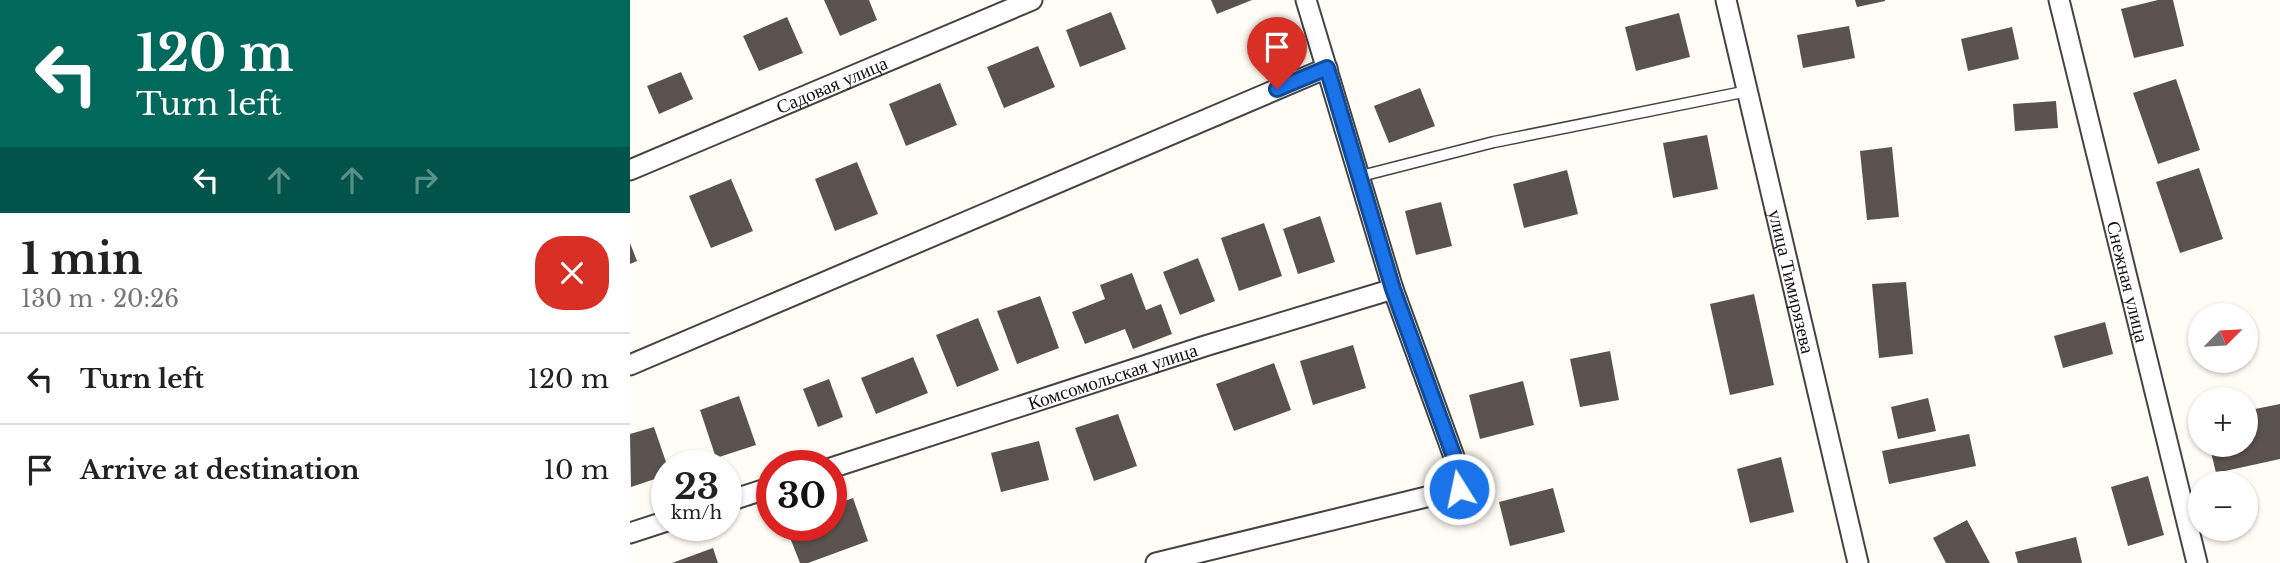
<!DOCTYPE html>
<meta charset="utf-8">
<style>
:root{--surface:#fff;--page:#f2f2f2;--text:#222;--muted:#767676;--line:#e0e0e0}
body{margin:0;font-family:"Libre Baskerville",serif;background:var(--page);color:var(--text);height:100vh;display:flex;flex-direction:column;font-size:26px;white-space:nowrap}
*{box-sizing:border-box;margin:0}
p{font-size:23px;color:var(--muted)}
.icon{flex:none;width:38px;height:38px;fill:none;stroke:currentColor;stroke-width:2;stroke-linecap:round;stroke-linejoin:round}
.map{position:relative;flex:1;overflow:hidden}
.details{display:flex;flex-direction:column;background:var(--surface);width:630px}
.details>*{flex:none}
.banner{background:#00695c;color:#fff;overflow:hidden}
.needle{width:46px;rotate:66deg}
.tools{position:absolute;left:1558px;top:303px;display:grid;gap:14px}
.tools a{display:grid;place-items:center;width:70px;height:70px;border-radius:50%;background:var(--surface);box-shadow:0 2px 5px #0004;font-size:35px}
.speed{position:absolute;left:21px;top:450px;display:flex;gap:14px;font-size:35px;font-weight:700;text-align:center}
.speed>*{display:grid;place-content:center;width:91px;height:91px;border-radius:50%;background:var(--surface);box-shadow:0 2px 5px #0004;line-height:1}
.speed small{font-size:18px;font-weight:400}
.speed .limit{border:10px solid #d22;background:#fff;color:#111}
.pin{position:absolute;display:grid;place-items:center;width:60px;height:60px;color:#fff;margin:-72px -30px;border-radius:50% 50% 50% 0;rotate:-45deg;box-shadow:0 0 7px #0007}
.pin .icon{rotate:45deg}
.me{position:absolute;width:77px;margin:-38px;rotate:350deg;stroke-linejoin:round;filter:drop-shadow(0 0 5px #0008)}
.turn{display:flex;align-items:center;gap:24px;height:147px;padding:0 21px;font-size:32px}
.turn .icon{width:91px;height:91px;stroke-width:2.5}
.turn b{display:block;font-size:49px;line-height:60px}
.lanes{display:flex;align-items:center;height:66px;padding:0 21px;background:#0003;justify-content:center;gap:35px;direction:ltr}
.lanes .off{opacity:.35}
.round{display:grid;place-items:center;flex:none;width:74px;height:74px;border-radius:28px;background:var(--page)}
.headline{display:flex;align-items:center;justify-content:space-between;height:119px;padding:0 21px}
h1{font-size:42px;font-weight:700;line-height:52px}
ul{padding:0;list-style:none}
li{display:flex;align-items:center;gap:21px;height:91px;padding:0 21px;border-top:2px solid var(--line)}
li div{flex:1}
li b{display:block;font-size:26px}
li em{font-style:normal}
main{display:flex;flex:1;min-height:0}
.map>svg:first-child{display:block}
</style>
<main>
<section class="details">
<div class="banner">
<div class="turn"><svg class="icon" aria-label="left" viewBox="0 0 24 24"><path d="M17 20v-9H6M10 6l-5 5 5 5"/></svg><div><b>120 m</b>Turn left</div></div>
<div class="lanes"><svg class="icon" aria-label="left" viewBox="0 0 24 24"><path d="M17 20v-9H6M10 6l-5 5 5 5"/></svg><svg class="icon off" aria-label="ahead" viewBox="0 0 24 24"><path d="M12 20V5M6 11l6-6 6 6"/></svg><svg class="icon off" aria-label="ahead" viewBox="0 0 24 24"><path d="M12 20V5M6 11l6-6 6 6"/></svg><svg class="icon off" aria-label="right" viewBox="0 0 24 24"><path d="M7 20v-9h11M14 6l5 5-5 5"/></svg></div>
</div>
<div class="headline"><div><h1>1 min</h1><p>130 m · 20:26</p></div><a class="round" style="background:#d93025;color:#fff"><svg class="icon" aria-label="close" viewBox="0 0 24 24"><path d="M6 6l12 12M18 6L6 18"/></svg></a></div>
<ul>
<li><svg class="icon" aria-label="left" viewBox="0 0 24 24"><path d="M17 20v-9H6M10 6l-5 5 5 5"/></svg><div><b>Turn left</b></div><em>120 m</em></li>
<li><svg class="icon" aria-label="arrive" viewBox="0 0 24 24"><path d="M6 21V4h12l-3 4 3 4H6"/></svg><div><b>Arrive at destination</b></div><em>10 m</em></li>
</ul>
</section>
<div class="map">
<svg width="1650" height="563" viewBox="0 0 1650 563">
<rect width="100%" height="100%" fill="#fffdf5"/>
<g fill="#5a524d">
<path d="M194,0H239L247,20L210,36Z"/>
<path d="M581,0H622L587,14Z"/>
<path d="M1225,0H1255V1L1227,7Z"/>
<path d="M1528,0H1543L1554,46L1504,58L1491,9Z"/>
<path d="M481,12L496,49L450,67L436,30Z"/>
<path d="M1049,13L1060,57L1006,71L995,27Z"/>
<path d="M157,17L173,53L129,71L113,36Z"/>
<path d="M1219,26L1225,58L1173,68L1167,35Z"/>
<path d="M1382,27L1389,59L1338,71L1331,39Z"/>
<path d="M408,46L425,87L374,108L357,67Z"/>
<path d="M51,72L63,99L29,114L17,86Z"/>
<path d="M1546,79L1570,150L1528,164L1503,93Z"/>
<path d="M310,83L327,125L276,146L259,104Z"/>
<path d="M790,88L805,126L759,143L744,106Z"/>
<path d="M1426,101L1428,128L1385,131L1383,104Z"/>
<path d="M1077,135L1088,189L1043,198L1033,143Z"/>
<path d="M1262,147L1269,217L1237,220L1230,151Z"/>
<path d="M227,162L248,214L205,231L185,179Z"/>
<path d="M1569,168L1593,239L1550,253L1526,182Z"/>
<path d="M937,170L948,214L894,228L883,184Z"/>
<path d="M101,179L123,231L81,248L59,196Z"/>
<path d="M811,202L822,246L786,255L775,211Z"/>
<path d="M690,216L705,262L668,274L653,229Z"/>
<path d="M634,223L652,276L609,291L591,238Z"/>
<path d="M0,243L7,261L0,264Z"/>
<path d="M568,258L585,301L550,315L533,272Z"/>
<path d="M502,273L516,310L531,304L542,334L503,349L495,329L455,344L442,312L475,299L470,285Z"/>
<path d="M1276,282L1283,354L1249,358L1242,284Z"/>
<path d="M1124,294L1144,385L1100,395L1080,304Z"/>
<path d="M410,296L429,348L387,364L367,311Z"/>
<path d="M348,318L369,370L327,387L306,335Z"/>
<path d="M1475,322L1483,354L1433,368L1424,336Z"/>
<path d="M723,345L736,388L683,405L670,361Z"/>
<path d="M980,351L989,400L950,407L940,359Z"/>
<path d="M283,357L298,393L246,414L231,378Z"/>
<path d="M644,363L661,410L604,431L586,384Z"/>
<path d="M199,379L213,417L188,427L173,389Z"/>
<path d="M893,381L904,425L850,439L839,395Z"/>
<path d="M109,396L126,445L86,458L70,410Z"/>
<path d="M1298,398L1306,431L1268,439L1261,407Z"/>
<path d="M1650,404V459L1586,473L1579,444H1615V411Z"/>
<path d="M488,414L507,466L464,481L445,428Z"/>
<path d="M24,427L37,465V475L1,487L0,434Z"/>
<path d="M1339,434L1346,466L1259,484L1252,451Z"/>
<path d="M409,441L419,480L371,492L361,453Z"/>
<path d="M1151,457L1164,512L1120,523L1107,469Z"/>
<path d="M1518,476L1534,535L1498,546L1481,487Z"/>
<path d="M923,488L935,532L880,546L869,502Z"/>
<path d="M223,498L238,541L178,563H170L155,525H201V506Z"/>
<path d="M1337,520L1360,563H1316L1303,538Z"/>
<path d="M1446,537L1452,563H1388L1385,552Z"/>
<path d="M83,548L88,563H42Z"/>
</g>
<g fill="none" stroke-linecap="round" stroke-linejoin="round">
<defs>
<path id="service" d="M731,176L864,142L1118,91"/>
<g id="minor">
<path id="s1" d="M1096,0L1228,563"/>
<path id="s2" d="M1429,0L1567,563"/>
<path id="s3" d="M0,170L402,0"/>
<path d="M0,365L697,68"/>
<path id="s4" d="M201,468L575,346L763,289"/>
<path d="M96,502L142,487"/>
<path d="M0,533L37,521"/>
<path d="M526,563L829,489L831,476L763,289L676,0"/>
</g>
</defs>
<use href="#service" stroke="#444" stroke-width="13"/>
<use href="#minor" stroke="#444" stroke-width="23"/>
<use href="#service" stroke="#fff" stroke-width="10"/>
<use href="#minor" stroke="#fff" stroke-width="19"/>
</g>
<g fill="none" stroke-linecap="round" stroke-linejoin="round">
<defs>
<path id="route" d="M647,89L697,68L763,289L831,476L829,489"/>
</defs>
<use href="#route" stroke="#114b97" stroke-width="18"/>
<use href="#route" stroke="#1a73e8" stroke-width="12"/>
</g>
<g text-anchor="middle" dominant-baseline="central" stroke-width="7" stroke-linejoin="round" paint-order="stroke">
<g font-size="19" fill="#111" stroke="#fff">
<text stroke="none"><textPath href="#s3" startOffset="219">Садовая улица</textPath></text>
<text stroke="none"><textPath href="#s1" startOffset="289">улица Тимирязева</textPath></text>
<text stroke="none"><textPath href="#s2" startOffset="290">Снежная улица</textPath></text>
<text stroke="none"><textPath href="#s4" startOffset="296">Комсомольская улица</textPath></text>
</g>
</g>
</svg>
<div class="tools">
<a><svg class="needle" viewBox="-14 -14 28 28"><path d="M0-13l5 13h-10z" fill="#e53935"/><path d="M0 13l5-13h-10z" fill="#767676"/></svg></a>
<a>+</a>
<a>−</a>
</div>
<div class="speed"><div>23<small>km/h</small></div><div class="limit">30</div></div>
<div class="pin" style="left:647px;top:89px;background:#d93025"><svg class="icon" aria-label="arrive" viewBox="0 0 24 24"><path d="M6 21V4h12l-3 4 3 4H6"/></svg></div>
<svg class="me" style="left:829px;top:489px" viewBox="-20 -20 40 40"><circle r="17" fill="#1a73e8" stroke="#fff" stroke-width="3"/><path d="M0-11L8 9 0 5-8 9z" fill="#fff"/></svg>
</div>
</main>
